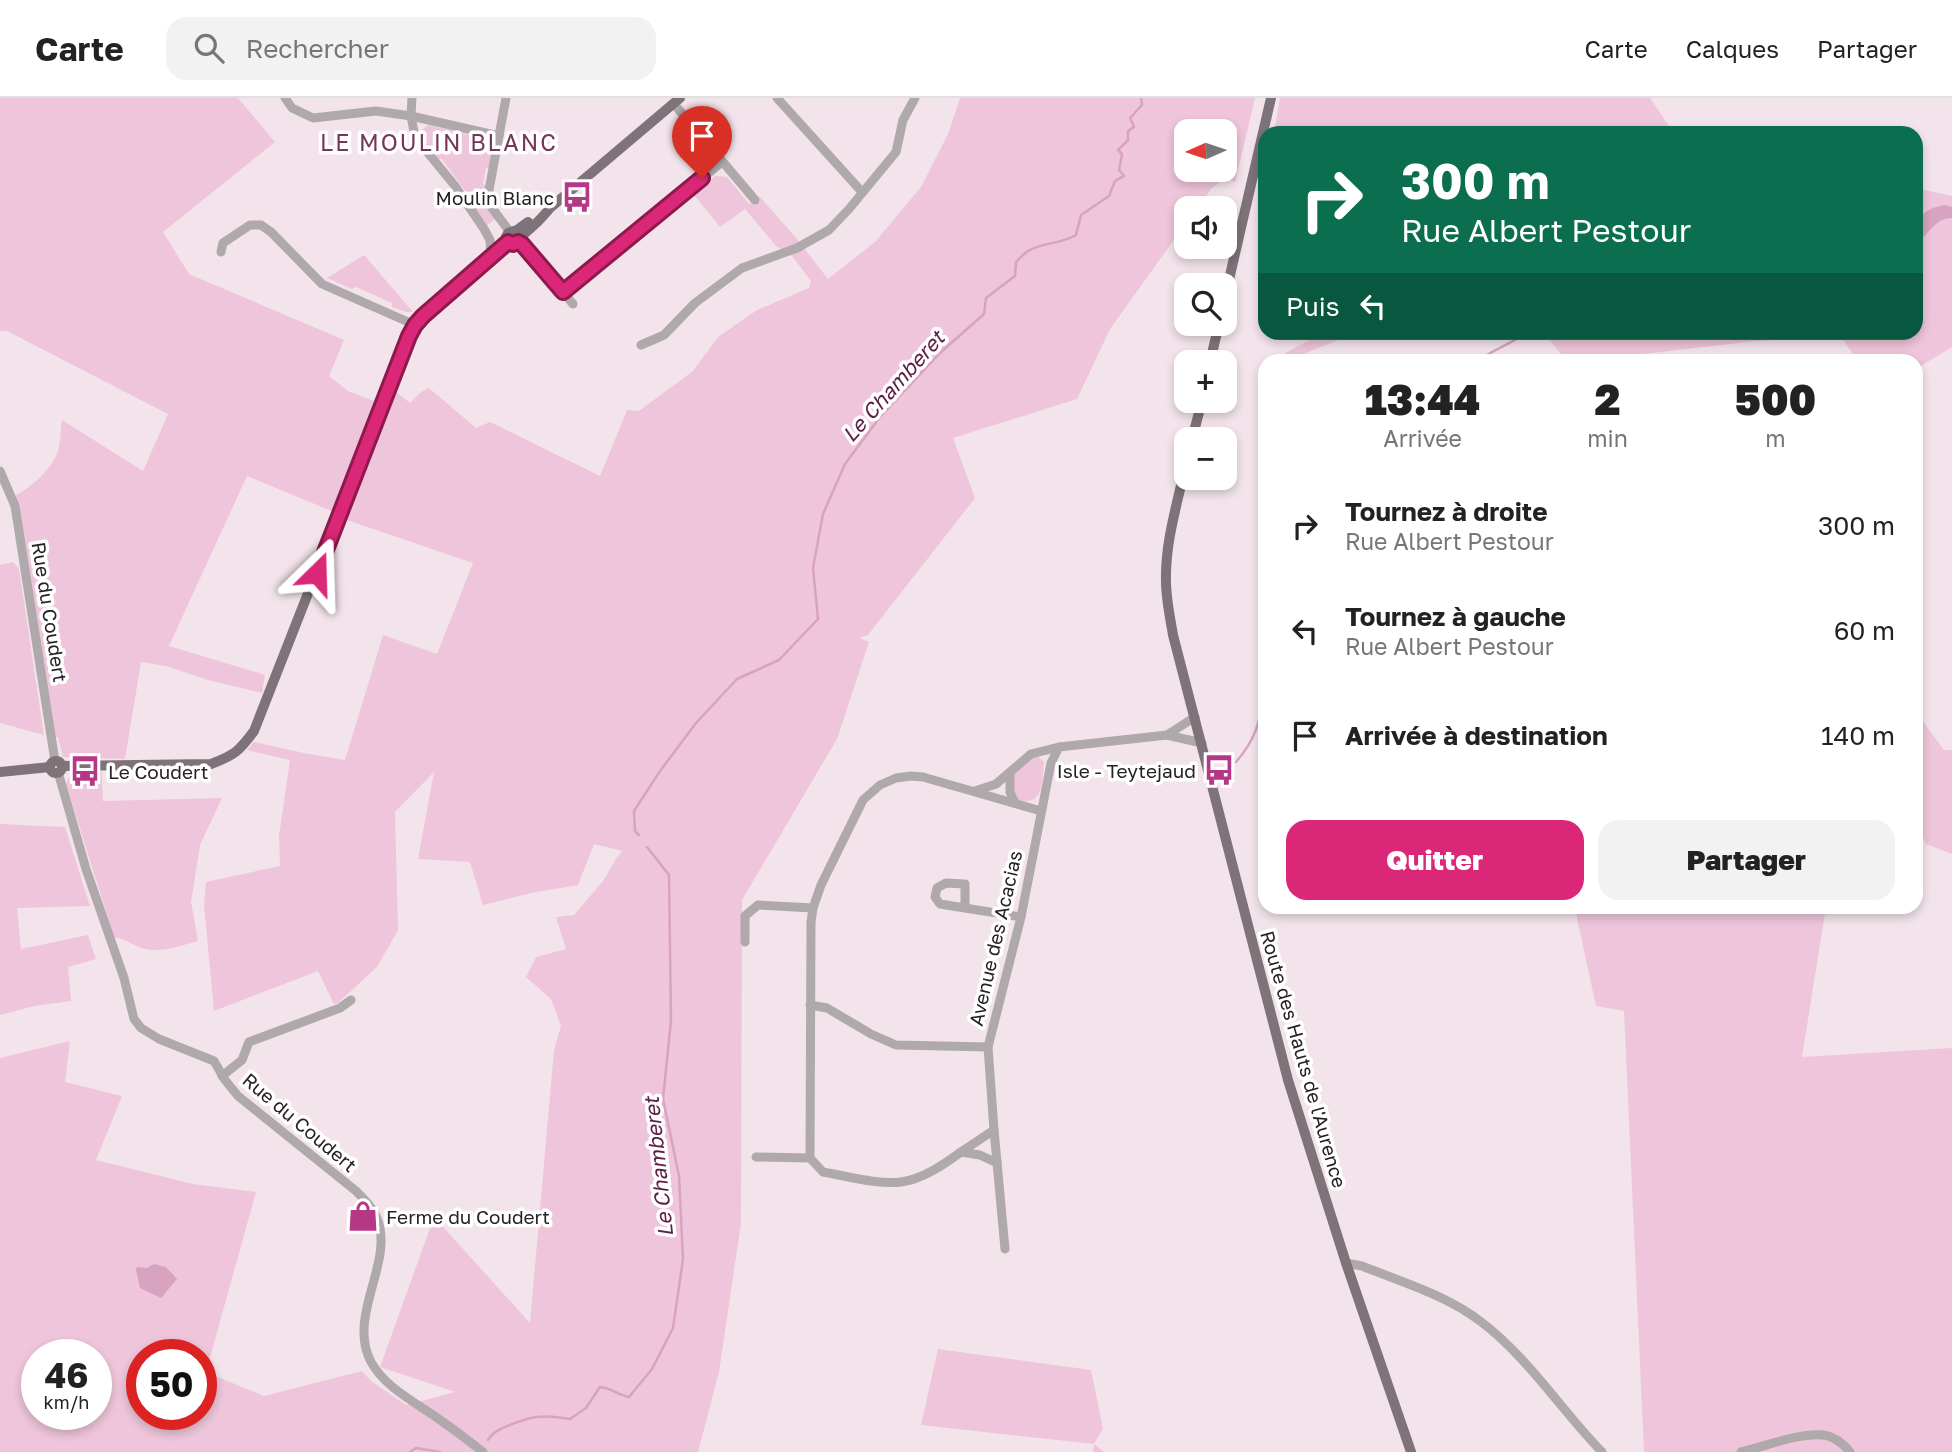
<!DOCTYPE html>
<html lang="fr">
<meta charset="utf-8">
<style>
:root{--surface:#fff;--page:#f2f2f2;--text:#222;--muted:#767676;--line:#e0e0e0;--accent:#db2777}
body{margin:0;font-family:"Golos Text",sans-serif;background:var(--page);color:var(--text);height:100vh;display:flex;flex-direction:column;font-size:26px;white-space:nowrap}
*{box-sizing:border-box;margin:0}
p{font-size:23px;color:var(--muted)}
.icon{flex:none;width:38px;height:38px;fill:none;stroke:currentColor;stroke-width:2;stroke-linecap:round;stroke-linejoin:round}
.map{position:relative;flex:1;overflow:hidden}
.panel{position:absolute;left:1258px;top:256px;width:665px;height:560px;display:flex;flex-direction:column;background:var(--surface);border-radius:21px;box-shadow:0 4px 10px #0003}
.panel>*{flex:none}
.banner{position:absolute;left:1258px;top:28px;width:665px;height:214px;border-radius:21px;box-shadow:0 4px 10px #0003;background:#0b6e4f;color:#fff;overflow:hidden}
.needle{width:46px;rotate:267deg}
.controls{position:absolute;left:1174px;top:21px;display:grid;gap:14px}
.controls a{display:grid;place-items:center;width:63px;height:63px;border-radius:14px;background:var(--surface);box-shadow:0 4px 10px #0003;font-size:35px}
.speed{position:absolute;left:21px;top:1241px;display:flex;gap:14px;font-size:35px;font-weight:700;text-align:center}
.speed>*{display:grid;place-content:center;width:91px;height:91px;border-radius:50%;background:var(--surface);box-shadow:0 4px 10px #0003;line-height:1}
.speed small{font-size:18px;font-weight:400}
.speed .limit{border:10px solid #d22;background:#fff;color:#111}
.pin{position:absolute;display:grid;place-items:center;width:60px;height:60px;color:#fff;margin:-72px -30px;border-radius:50% 50% 50% 0;rotate:-45deg;box-shadow:0 0 7px #0007}
.pin .icon{rotate:45deg}
.me{position:absolute;width:77px;margin:-38px;rotate:22deg;stroke-linejoin:round;filter:drop-shadow(0 0 5px #0008)}
.turn{display:flex;align-items:center;gap:24px;height:147px;padding:0 28px;font-size:32px}
.turn .icon{width:91px;height:91px;stroke-width:2.5}
.turn b{display:block;font-size:49px;line-height:60px}
.then{display:flex;align-items:center;height:66px;padding:0 28px;background:#0003;gap:14px;font-size:26px}
.eta{display:flex;justify-content:space-evenly;align-items:center;height:119px;text-align:center}
.eta b{font-size:42px;font-weight:800;line-height:49px}
.cta{display:flex;gap:14px;margin-top:auto;padding:14px 28px}
.cta a{flex:1;height:80px;border-radius:21px;background:var(--accent);color:#fff;font-size:28px;font-weight:800;line-height:80px;text-align:center}
.cta a+a{background:var(--page);color:var(--text)}
ul{padding:0;list-style:none}
li{display:flex;align-items:center;gap:21px;height:105px;padding:0 28px}
li div{flex:1}
li b{display:block;font-size:26px}
li em{font-style:normal}
header{display:flex;align-items:center;gap:42px;box-sizing:border-box;height:98px;padding:0 35px;background:var(--surface);border-bottom:2px solid var(--line)}
header strong{font-size:33px}
nav{display:flex;gap:38px;margin-inline-start:auto;font-size:24px}
.search{width:490px;height:63px;background:var(--page);display:flex;align-items:center;gap:18px;box-sizing:border-box;padding:0 24px;border-radius:21px;color:var(--muted);font-size:26px}
.map>svg:first-child{display:block}
</style>
<header>
<strong>Carte</strong>
<div class="search"><svg class="icon" aria-label="search" viewBox="0 0 24 24"><circle cx="10" cy="10" r="6"/><path d="M15 15l6 6"/></svg>Rechercher</div>
<nav><a>Carte</a><a>Calques</a><a>Partager</a></nav>
</header>
<div class="map">
<svg width="1952" height="1354" viewBox="0 0 1952 1354">
<rect width="100%" height="100%" fill="#f3e4eb"/>
<g fill="#eec5da" fill-rule="evenodd">
<path d="M0,0H238L275,44L163,134L189,176L344,242L329,278L348,293L374,303L363,340L334,414L247,378L169,548L265,577L262,595L208,582L166,568L141,564L125,661L63,659L58,639H52L13,399C29,391 49,374 57,356C61,345 60,334 62,322L143,373L168,316L7,233H0Z"/>
<path d="M960,0H1255L1235,85L1227,79L1212,90L1197,110H1186V125L1110,231L1077,301L953,340L975,400L868,537L859,540L869,544L837,641L742,802L741,1125L719,1274L698,1354H0V960L70,943L65,984L122,998L96,1062L193,1086L256,1094L206,1274L264,1298L362,1273L371,1283L406,1307L455,1294L380,1269L434,1119L530,1225L554,952L561,928L551,901L526,879L536,859L566,851L556,819L574,817L604,782L617,759L623,753L594,746L578,787L531,795L483,807L470,764L418,761L434,674L395,714L398,832L377,869L338,905L334,906L318,873L214,913L204,807L206,784L280,768L279,738L290,662L247,652L254,644L304,655L345,662L383,537L437,556L473,465L344,421L394,292L410,305L421,294L429,290L476,330L490,324L600,378L627,312L639,313L693,273L718,239L757,212L809,190L811,183L792,158L776,148L745,111L720,129L694,97L715,78L727,79L749,106L760,99L797,141L828,181L875,144L921,89L948,36ZM1186,33H1225V72H1186ZM37,1256H96V1316H37ZM142,1256H201V1316H142Z"/>
<path d="M1280,0H1650L1674,35H1274Z"/>
<path d="M428,27C445,32 491,36 492,58C492,62 490,66 489,70H486L483,86L486,88V105L495,121L486,128L469,103L471,101L441,60L438,62L420,38L422,32Z"/>
<path d="M1916,90L1952,98V249L1916,271V262H1857L1841,239L1756,243L1591,262H1566L1544,235L1916,234Z"/>
<path d="M364,157L413,214H406L392,209V205L356,189L352,191L327,180Z"/>
<path d="M1323,235H1355L1289,262L1285,255Z"/>
<path d="M13,464L19,471L44,637L0,625V467Z"/>
<path d="M1916,614L1944,652H1952V756L1926,746L1916,724Z"/>
<path d="M1034,659H1039L1044,664C1042,683 1044,711 1016,701L1013,695V676Z"/>
<path d="M102,674L103,703L222,700L200,747L191,804L198,843C183,847 167,853 152,852C139,852 127,841 114,839L66,686L70,677Z"/>
<path d="M0,726L65,729L90,808L17,810L21,851L88,837L96,861L68,869L71,903L34,908L0,917Z"/>
<path d="M1576,809H1826L1802,959L1952,950V1354H1644L1624,913L1596,908L1577,820Z"/>
<path d="M938,1251L1091,1272L1103,1331L1094,1346L1104,1354H1093L1094,1346L921,1327Z"/>
</g>
<g fill="#d8a3be">
<path d="M1945,107L1952,109V120C1936,119 1928,137 1916,146C1916,123 1919,111 1945,107Z"/>
<path d="M154,1166L166,1169L177,1181L161,1200L140,1190L136,1172L137,1169L147,1170Z"/>
</g>
<g fill="none" stroke-linecap="round" stroke-linejoin="round">
<g stroke="#d8a3be" stroke-width="2.5">
<path d="M1477,262L1530,234"/>
<path d="M1236,664C1256,641 1259,625 1265,596"/>
<path d="M639,737L635,733L634,713L660,673L696,625L737,581L779,562L818,521L813,470L823,416L845,366L880,319L940,255L984,216L986,200L1015,178L1016,164C1020,160 1025,154 1030,152C1045,144 1061,146 1076,137L1081,117L1109,98L1115,83L1124,78L1119,72L1122,56L1118,52L1128,42V33L1134,29L1130,20L1142,7L1141,0"/>
<path d="M488,1342C492,1335 497,1333 505,1329C530,1318 543,1316 570,1321L586,1310L600,1289C612,1290 617,1297 629,1299L652,1271L673,1230L683,1161L679,1078L663,1001L671,922L669,777L647,749"/>
<path d="M410,1354L416,1350L440,1354"/>
</g>
<g stroke="#afa9ac" stroke-width="9">
<path d="M285,0L292,10L313,20L376,13L411,18L499,38"/>
<path d="M412,0L411,18L415,39L455,88L484,131L490,142L491,160"/>
<path d="M506,0L489,92L492,110L510,134"/>
<path d="M777,0L862,94"/>
<path d="M674,6L755,102"/>
<path d="M518,144L528,152L573,206"/>
<path d="M221,154L223,145L250,127H261L271,134L322,186L415,227"/>
<path d="M563,194L722,64"/>
<path d="M641,247L664,237L695,205L742,170L797,150L829,132L849,111L896,54L903,22L915,0"/>
<path d="M0,373L15,408L55,663"/>
<path d="M1167,637L1195,619"/>
<path d="M58,674L86,771L124,880L134,921L141,930L159,941L214,963L225,982L238,998L356,1093C365,1102 374,1111 378,1123C393,1166 347,1219 371,1264C385,1289 413,1303 436,1319C452,1330 468,1342 483,1354"/>
<path d="M1010,675V694L1015,705"/>
<path d="M975,693L996,686L1031,656L1059,649"/>
<path d="M965,808V786L946,785L937,790L935,799L940,806L1021,819"/>
<path d="M745,844V818L758,807L813,810"/>
<path d="M810,907L827,910L871,936L896,947L988,949"/>
<path d="M222,978L242,962L249,944L340,910L351,902"/>
<path d="M994,1032L961,1054L980,1057L997,1065"/>
<path d="M756,1059L810,1060L823,1074C847,1078 878,1087 901,1084C923,1081 943,1067 961,1054"/>
<path d="M810,1060L811,824L813,810L821,787L863,702L880,687L896,680L911,678L923,679L1041,713"/>
<path d="M1005,1151L994,1032L988,949L1021,819L1051,665L1059,649L1167,637L1202,645"/>
<path d="M1346,1165L1362,1168C1402,1184 1446,1197 1480,1223C1526,1257 1562,1313 1602,1354"/>
<path d="M1741,1354C1766,1348 1798,1335 1823,1337C1833,1338 1844,1346 1850,1354"/>
</g>
<g stroke="#7e7379" stroke-width="10">
<path d="M508,144L513,146C519,143 520,139 525,135C535,127 542,120 550,110L680,0"/>
<path d="M508,144L506,139L508,135L517,132L528,124"/>
<path d="M1225,199L1271,0"/>
<path d="M1210,264L1219,226"/>
<path d="M1192,341L1202,303"/>
<path d="M1186,365C1178,404 1165,443 1166,483C1166,501 1170,519 1173,537L1288,982L1346,1165L1411,1354"/>
<circle cx="56" cy="669" r="6"/>
<path d="M62,668L211,666C235,657 239,653 254,633L409,238L423,218L508,144"/>
<path d="M0,674L50,669"/>
</g>
</g>
<g fill="none" stroke-linecap="round" stroke-linejoin="round">
<defs>
<path id="route" d="M317,475L409,238L415,227L423,218L508,144L513,146L518,144L522,146L563,194L702,80"/>
</defs>
<use href="#route" stroke="#8e194d" stroke-width="18"/>
<use href="#route" stroke="#db2777" stroke-width="12"/>
</g>
<defs>
<symbol id="bus-bare" viewBox="-9 -9 18 18"><path d="M-5-6H5V4H4V6H2V4H-2V6H-4V4H-5ZM-3.5-4V0h7V-4ZM-3.5 1.2v1.5H-2V1.2ZM2 1.2v1.5H3.5V1.2Z" fill="#b53786" stroke="#fff" stroke-width="2.5" paint-order="stroke"/></symbol>
<symbol id="shop-bare" viewBox="-9 -9 18 18"><path d="M-5-2.5h2.3a2.7 3.5 0 0 1 5.4 0H5L5.5 6h-11ZM-1.5-2.5h3a1.5 2.3 0 0 0-3 0Z" fill="#b53786" stroke="#fff" stroke-width="2.5" paint-order="stroke"/></symbol>
</defs>
<g fill-rule="evenodd">
<use href="#bus-bare" x="555" y="77" width="44" height="44"/>
<use href="#bus-bare" x="1197" y="650" width="44" height="44"/>
<use href="#bus-bare" x="63" y="651" width="44" height="44"/>
<use href="#shop-bare" x="341" y="1096" width="44" height="44"/>
</g>
<g text-anchor="middle" dominant-baseline="central" stroke-width="7" stroke-linejoin="round" paint-order="stroke">
<g font-size="19" fill="#262124" stroke="#fff" text-anchor="end">
<text x="554" y="99">Moulin Blanc</text>
<text x="1196" y="672">Isle - Teytejaud</text>
<text x="108" y="673" text-anchor="start">Le Coudert</text>
<text x="386" y="1118" text-anchor="start">Ferme du Coudert</text>
</g>
<g font-size="19" fill="#262124" stroke="#fff">
<text transform="translate(50 514) rotate(81)">Rue du Coudert</text>
<text transform="translate(995 840) rotate(-77)">Avenue des Acacias</text>
<text transform="translate(1304 961) rotate(74)">Route des Hauts de l'Aurence</text>
<text transform="translate(300 1024) rotate(40)">Rue du Coudert</text>
</g>
<g font-size="21" font-style="italic" fill="#5e2146" stroke="#fff">
<text transform="translate(893 288) rotate(-48)">Le Chamberet</text>
<text transform="translate(658 1069) rotate(-96)">Le Chamberet</text>
</g>
<g font-size="23" letter-spacing="2" fill="#75365a" stroke="#fff">
<text x="439" y="44">LE MOULIN BLANC</text>
</g>
</g>
</svg>
<div class="controls">
<a><svg class="needle" viewBox="-14 -14 28 28"><path d="M0-13l5 13h-10z" fill="#e53935"/><path d="M0 13l5-13h-10z" fill="#767676"/></svg></a>
<a><svg class="icon" aria-label="sound" viewBox="0 0 24 24"><path d="M4 9h4l5-4v14l-5-4H4zM17 9q2 3 0 6"/></svg></a>
<a><svg class="icon" aria-label="search" viewBox="0 0 24 24"><circle cx="10" cy="10" r="6"/><path d="M15 15l6 6"/></svg></a>
<a>+</a>
<a>−</a>
</div>
<div class="speed"><div>46<small>km/h</small></div><div class="limit">50</div></div>
<div class="pin" style="left:702px;top:80px;background:#d93025"><svg class="icon" aria-label="arrive" viewBox="0 0 24 24"><path d="M6 21V4h12l-3 4 3 4H6"/></svg></div>
<svg class="me" style="left:317px;top:475px" viewBox="-20 -20 40 40"><path d="M0-17L14 15 0 8-14 15z" fill="#db2777" stroke="#fff" stroke-width="4"/></svg>
<div class="banner">
<div class="turn"><svg class="icon" aria-label="right" viewBox="0 0 24 24"><path d="M7 20v-9h11M14 6l5 5-5 5"/></svg><div><b>300 m</b>Rue Albert Pestour</div></div>
<div class="then">Puis<svg class="icon" aria-label="left" viewBox="0 0 24 24"><path d="M17 20v-9H6M10 6l-5 5 5 5"/></svg></div>
</div>
<section class="panel">
<div class="eta">
<div><b>13:44</b><p>Arrivée</p></div>
<div><b>2</b><p>min</p></div>
<div><b>500</b><p>m</p></div>
</div>
<ul>
<li><svg class="icon" aria-label="right" viewBox="0 0 24 24"><path d="M7 20v-9h11M14 6l5 5-5 5"/></svg><div><b>Tournez à droite</b><p>Rue Albert Pestour</p></div><em>300 m</em></li>
<li><svg class="icon" aria-label="left" viewBox="0 0 24 24"><path d="M17 20v-9H6M10 6l-5 5 5 5"/></svg><div><b>Tournez à gauche</b><p>Rue Albert Pestour</p></div><em>60 m</em></li>
<li><svg class="icon" aria-label="arrive" viewBox="0 0 24 24"><path d="M6 21V4h12l-3 4 3 4H6"/></svg><div><b>Arrivée à destination</b></div><em>140 m</em></li>
</ul>
<div class="cta"><a>Quitter</a><a>Partager</a></div>
</section>
</div>
